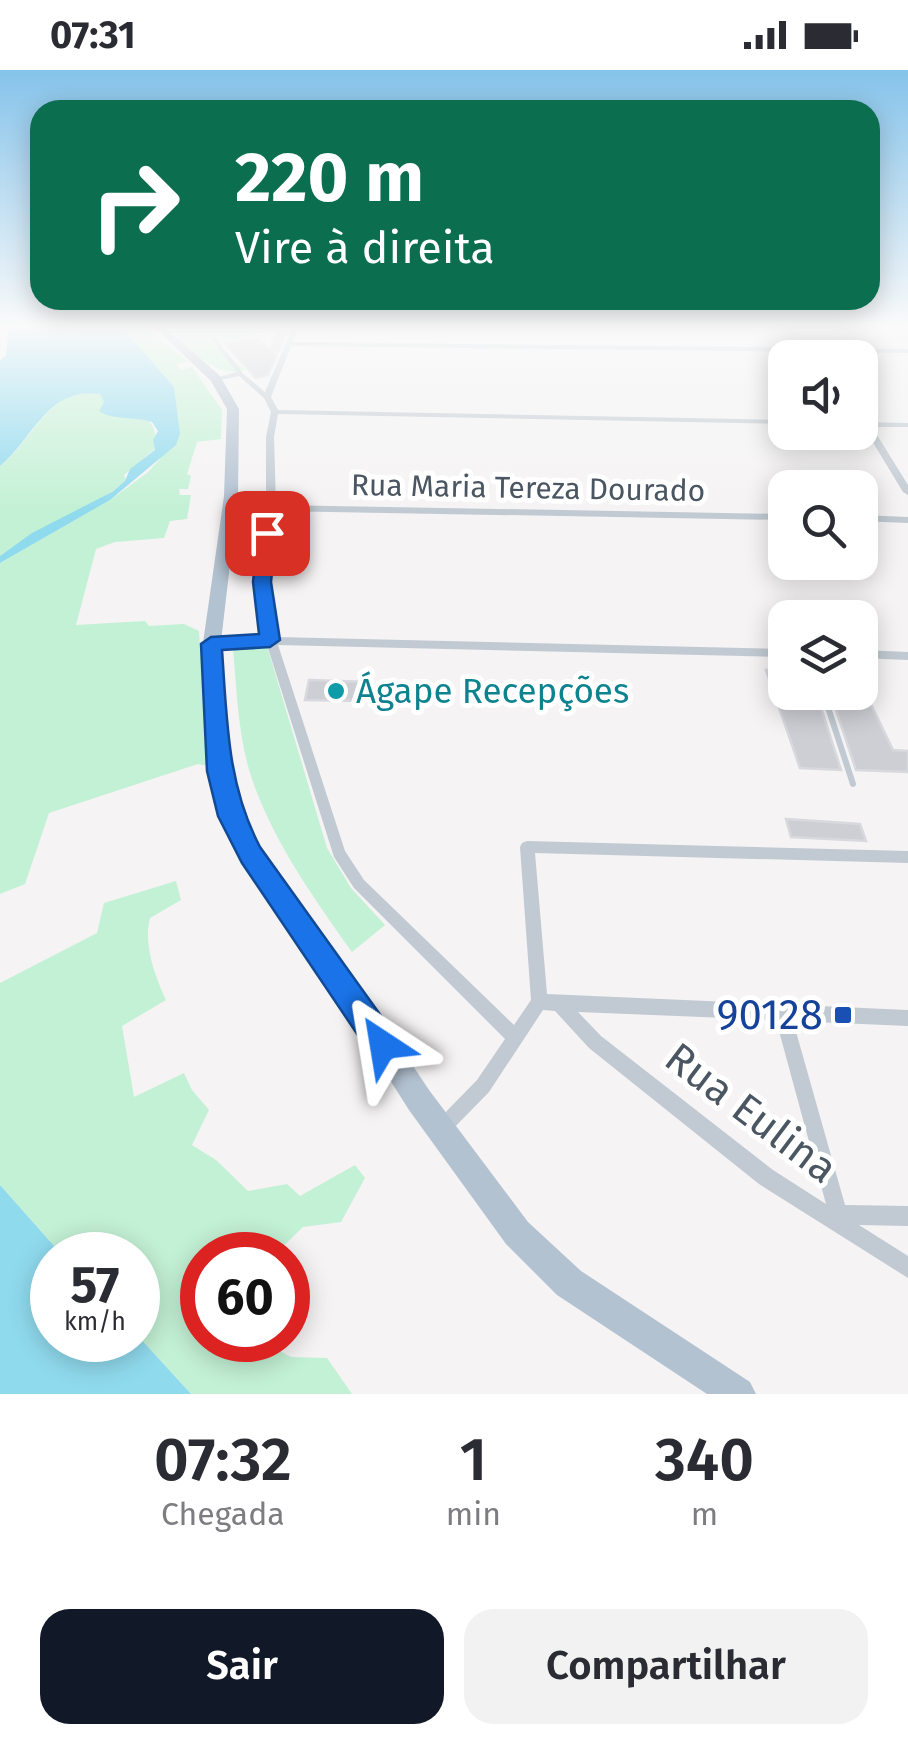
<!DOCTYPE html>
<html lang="pt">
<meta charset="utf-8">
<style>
:root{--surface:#fff;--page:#f2f2f3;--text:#2b2b33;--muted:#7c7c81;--accent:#111827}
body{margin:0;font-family:"Fira Sans",sans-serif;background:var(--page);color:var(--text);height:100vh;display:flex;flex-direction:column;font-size:38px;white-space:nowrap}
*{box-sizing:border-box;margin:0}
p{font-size:32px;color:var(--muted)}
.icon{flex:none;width:55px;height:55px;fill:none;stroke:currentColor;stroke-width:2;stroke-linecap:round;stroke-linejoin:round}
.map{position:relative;height:1324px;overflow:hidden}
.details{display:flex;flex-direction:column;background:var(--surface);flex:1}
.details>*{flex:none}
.top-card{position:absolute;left:30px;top:30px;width:850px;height:210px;border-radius:30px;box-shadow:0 5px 25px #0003;background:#0b6e4f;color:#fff;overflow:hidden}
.fabs{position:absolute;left:768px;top:270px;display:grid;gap:20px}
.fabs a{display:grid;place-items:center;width:110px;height:110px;border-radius:20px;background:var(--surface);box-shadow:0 5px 25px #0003;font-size:50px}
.speed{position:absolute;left:30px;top:1162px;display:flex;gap:20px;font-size:50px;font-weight:700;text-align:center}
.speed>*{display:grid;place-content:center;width:130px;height:130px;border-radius:50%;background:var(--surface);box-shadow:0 5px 25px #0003;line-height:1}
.speed small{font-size:25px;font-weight:400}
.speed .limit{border:15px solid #d22;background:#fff;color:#111}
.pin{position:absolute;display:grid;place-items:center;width:85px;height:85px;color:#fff;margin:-42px;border-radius:20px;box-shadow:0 5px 15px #0006}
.me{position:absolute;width:110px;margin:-55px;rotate:327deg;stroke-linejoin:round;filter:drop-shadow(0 0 8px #0008)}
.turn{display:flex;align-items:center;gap:35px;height:210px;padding:0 40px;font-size:45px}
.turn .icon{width:130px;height:130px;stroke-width:2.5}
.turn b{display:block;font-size:70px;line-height:85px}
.eta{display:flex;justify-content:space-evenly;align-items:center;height:170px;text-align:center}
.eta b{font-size:60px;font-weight:600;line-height:70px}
.primary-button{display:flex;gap:20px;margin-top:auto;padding:20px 40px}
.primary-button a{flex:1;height:115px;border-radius:30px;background:var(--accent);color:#fff;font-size:40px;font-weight:600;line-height:115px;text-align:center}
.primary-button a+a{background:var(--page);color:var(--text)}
.status{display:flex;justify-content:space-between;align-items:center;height:70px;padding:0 50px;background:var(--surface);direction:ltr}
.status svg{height:28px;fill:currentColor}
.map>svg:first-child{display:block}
</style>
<div class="status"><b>07:31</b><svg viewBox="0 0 49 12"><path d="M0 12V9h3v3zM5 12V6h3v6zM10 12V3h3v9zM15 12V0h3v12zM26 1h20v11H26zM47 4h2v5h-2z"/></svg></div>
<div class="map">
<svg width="908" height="1324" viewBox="0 0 908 1324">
<rect width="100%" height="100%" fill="#f5f3f3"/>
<g fill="#c3f1d5">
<path d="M119,254H141L187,291L176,295L182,300L192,297L222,340L221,369L197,372L187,404L191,406L188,419H179L180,425H191L187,449L170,451L164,468L115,472L96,479L76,555L145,551L149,556L184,554L199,561L208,696L198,694L49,743L25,814L0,824V493L110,430L147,403L160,389L174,317Z"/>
<path d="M164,254H297L215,274L245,300C212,309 188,275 164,254Z"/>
<path d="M82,321L100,324L104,331C134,344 160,342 155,379L124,405L126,410C89,443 40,458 0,486V396C31,371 42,334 82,321Z"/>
<path d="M267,576L327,778L351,818L385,855L352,882C314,828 274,773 252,709C238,668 237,622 233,579Z"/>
<path d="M176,811L181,830L150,848C143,873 155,907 166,930L122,956L134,1027L184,1003L192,1020L209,1040L192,1075L216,1090L248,1121L287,1114L300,1126L355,1095L365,1108L341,1152L303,1157L274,1185H202V1270H259L291,1287L327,1288L352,1324H191L138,1266V1185H62L0,1115V913L97,863L104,833Z"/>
</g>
<g fill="#90daee">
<path d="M9,254H119L174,317L180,364L176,375L110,430L0,493V486L32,463L112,422L125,411L130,399L155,380L153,370L158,361L152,352C135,346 114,351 99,341L104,332L100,324C48,316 34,368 0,396V290L6,286Z"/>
<path d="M0,1115L62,1185H52V1270H138V1266L191,1324H0Z"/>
</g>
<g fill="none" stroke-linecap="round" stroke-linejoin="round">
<path stroke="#90daee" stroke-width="2.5" d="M122,262L139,258"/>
</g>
<g fill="#cdcfd5" stroke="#d7d9de" stroke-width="2.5">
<path d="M276,262L286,263L279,281L273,282L277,285L268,305L256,308L223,272L256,268L270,279Z"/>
<path d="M766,600H785V622H816L841,700L800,698Z"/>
<path d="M309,610L367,612L365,631L305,630Z"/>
<path d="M830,622H865L893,680L908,681V702L856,700Z"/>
<path d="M786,749L860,754L866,771L791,767Z"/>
</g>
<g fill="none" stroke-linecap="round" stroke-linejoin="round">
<path stroke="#c1cad2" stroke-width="4" d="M214,269L240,303"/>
<path stroke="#c1cad2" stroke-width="6" d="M823,622L853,714"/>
<g fill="#c1cad2" fill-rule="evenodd">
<path d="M294,254H300L293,272L908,279V283L291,276L271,327L278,340L785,350V354L278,344L274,367L276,435L785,444V450L275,441C271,483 262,526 276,567L785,579V587L278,575L345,781L364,810L514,955L531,930L520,777L522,773L527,771L908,781V793L535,783L547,924L908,940V956L793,951L845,1135L908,1136V1156L859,1155L908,1186V1208L759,1114L589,978L555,941L543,940L489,1022L447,1065L441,1068L435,1065L432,1059L435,1053L477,1010L505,969L354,818L334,787L267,575L211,578L205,574L211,570L265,568L261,558L257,512L266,438V367L271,342L264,328L239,306L216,311L212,309L240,301L265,322ZM578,942L776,950L826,1134L773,1100L601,966Z"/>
<path d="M860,352L908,353V357H872L908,415V425L903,422L863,356H860Z"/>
<path d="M860,445L908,447V453L860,451Z"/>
<path d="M860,580L908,582V590L860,588Z"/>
</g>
<path fill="#b3c2d1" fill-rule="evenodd" d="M151,254H162L220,306L239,339L238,426L220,580L229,701L242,745L259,778L339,885L429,1020L528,1152L581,1201L750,1312L756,1324H707L557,1225L506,1174L409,1040L321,901L243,792L220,745L209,701L202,580L224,426L227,339L211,311Z"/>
</g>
<linearGradient id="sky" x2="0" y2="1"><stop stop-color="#85c3ea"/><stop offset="0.58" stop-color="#fafafa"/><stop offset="1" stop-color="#fafafa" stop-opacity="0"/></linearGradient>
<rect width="908" height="440" fill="url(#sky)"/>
<path fill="#1a73e8" stroke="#114b97" stroke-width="2.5" d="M267,457L276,463L271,512L280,570L270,577L222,580C227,649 227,715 260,777L394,964L399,975L394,986L383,991L372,986L242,793L218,746L207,701L201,574L211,567L259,564L253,512L258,463Z"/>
<circle fill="#0f9aa8" stroke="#fff" stroke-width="4" cx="336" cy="621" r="10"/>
<rect fill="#1a4fb4" stroke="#fff" stroke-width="4" x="833" y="935" width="20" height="20" rx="5"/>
<g text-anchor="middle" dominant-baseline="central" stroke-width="10" stroke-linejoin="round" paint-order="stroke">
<g font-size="30" fill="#4a5661" stroke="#fff">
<text transform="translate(528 418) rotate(1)">Rua Maria Tereza Dourado</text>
</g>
<g font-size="35" fill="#0d838f" stroke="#fff" text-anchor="start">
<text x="356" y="621">Ágape Recepções</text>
</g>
<g font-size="42" fill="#164399" stroke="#fff" text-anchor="end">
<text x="823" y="945">90128</text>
</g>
<g font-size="42" fill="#4a5661" stroke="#fff">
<text transform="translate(751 1043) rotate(37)">Rua Eulina</text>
</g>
</g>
</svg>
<div class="fabs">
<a><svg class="icon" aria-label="sound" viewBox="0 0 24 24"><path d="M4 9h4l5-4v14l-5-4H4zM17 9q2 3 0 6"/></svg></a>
<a><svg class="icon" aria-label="search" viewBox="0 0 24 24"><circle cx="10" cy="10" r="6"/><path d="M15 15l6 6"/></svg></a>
<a><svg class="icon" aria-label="layers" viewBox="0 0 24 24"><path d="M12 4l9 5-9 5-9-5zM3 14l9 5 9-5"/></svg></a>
</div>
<div class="speed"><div>57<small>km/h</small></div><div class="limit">60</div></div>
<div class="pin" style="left:267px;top:463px;background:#d93025"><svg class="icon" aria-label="arrive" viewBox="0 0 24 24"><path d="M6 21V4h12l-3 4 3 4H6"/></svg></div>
<svg class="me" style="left:383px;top:975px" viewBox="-20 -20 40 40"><path d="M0-17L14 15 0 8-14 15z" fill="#1a73e8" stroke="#fff" stroke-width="4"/></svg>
<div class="top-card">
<div class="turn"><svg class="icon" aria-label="right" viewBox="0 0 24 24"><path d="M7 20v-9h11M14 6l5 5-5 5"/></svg><div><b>220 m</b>Vire à direita</div></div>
</div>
</div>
<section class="details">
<div class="eta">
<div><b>07:32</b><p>Chegada</p></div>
<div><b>1</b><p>min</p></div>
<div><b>340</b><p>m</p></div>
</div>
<div class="primary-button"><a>Sair</a><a>Compartilhar</a></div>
</section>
